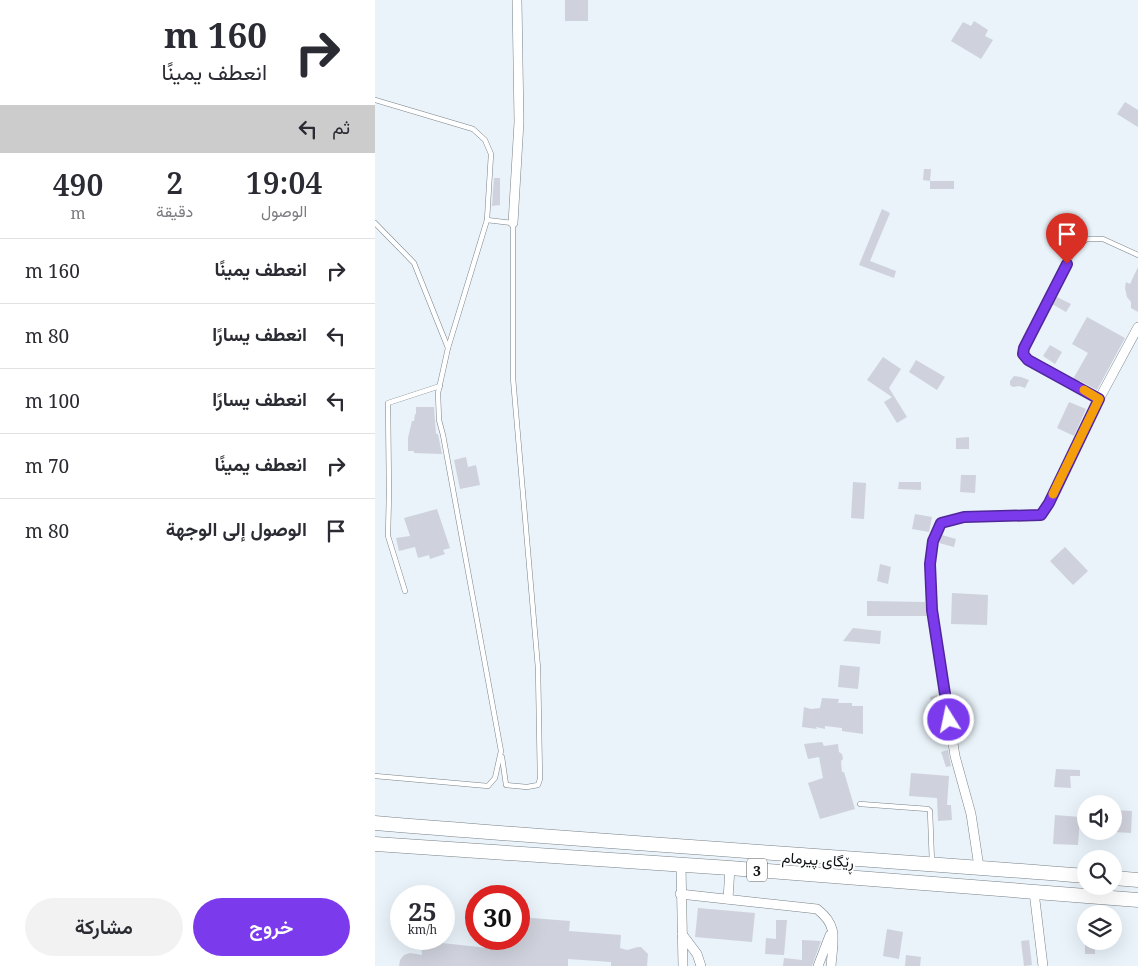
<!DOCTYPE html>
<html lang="ar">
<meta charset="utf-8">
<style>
:root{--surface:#fff;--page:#f2f2f3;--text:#2b2b33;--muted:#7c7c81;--line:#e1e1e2;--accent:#7c3aed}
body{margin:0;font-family:"Noto Serif",Vazirmatn,serif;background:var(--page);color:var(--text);direction:rtl;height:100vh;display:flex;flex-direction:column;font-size:19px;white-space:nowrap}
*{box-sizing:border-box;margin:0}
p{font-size:16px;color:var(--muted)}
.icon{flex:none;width:28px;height:28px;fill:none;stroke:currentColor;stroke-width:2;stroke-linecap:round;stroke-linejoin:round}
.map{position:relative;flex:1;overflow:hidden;direction:ltr}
.drawer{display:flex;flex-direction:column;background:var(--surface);width:375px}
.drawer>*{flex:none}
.banner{background:#fff;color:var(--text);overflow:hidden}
.fabs{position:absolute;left:702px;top:795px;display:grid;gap:10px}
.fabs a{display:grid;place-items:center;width:45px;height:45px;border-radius:50%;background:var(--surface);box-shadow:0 5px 20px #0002;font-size:25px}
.speed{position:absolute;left:15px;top:885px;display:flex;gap:10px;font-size:25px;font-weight:700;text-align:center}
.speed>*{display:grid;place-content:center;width:65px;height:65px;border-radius:50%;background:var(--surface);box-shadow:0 5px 20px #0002;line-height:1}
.speed small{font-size:12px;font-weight:400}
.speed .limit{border:8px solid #d22;background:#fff;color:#111}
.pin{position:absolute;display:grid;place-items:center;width:42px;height:42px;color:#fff;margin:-51px -21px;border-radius:50% 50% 50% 0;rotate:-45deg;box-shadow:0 0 5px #0007}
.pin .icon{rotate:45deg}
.me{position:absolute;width:55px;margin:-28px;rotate:350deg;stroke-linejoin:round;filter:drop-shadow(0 0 4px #0008)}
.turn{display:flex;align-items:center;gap:18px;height:105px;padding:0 25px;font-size:22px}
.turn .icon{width:65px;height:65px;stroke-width:2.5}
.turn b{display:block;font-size:35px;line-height:42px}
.then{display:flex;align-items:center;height:48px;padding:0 25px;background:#0003;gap:10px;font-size:19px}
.eta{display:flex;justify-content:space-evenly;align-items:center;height:85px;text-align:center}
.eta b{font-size:30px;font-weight:600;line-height:35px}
.button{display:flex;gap:10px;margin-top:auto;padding:10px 25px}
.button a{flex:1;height:58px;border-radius:30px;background:var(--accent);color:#fff;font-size:20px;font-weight:600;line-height:58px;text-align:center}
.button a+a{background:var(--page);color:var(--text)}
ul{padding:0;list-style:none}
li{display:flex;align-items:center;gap:15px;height:65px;padding:0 25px;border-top:1px solid var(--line)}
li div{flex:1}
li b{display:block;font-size:19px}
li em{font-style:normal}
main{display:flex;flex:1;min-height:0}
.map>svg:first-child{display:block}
</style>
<main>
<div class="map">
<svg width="763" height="966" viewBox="0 0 763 966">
<rect width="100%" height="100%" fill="#e9f3f9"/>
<g fill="#cfd2dc">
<rect x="190" y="0" width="23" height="21"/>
<path d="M599,21L613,30L610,36L618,40L606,59L576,41L588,22L596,26Z"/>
<path d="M750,102L763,110V127L742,114Z"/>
<path d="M549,169H556L555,181L548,180Z"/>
<path d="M119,178H125V205L117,206Z"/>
<rect x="555" y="181" width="24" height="8"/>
<path d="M507,209L515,213L495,261L521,271L519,278L484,265Z"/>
<path d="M763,267V312L756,308V302L752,297L750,288L751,282L755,284Z"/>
<path d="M682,297L696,304L691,312L677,304Z"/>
<path d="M712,317L750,338L722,390L705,381L704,383L698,379L713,353L697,344Z"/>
<path d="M675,345L687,352L680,364L668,356Z"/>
<path d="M508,357L526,369L514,388L532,417L522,423L509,402L517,397L492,380Z"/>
<path d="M541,360L570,377L562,390L534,372Z"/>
<path d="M639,376L646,377L654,380L650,388L644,386L638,387L635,385V381Z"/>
<path d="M694,402L711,409L699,436L682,428Z"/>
<path d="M41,407H59L61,434H63L67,454L39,453V451H33V438L37,421H39L40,414H41Z"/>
<path d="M594,437V449H581V438Z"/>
<path d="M91,457L93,467L101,465L105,485L85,489L79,460Z"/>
<path d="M586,475H601L600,493L585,492Z"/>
<path d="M478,482L491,483L489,519L476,518Z"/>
<path d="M524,482H546V490L523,489Z"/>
<path d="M62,509L75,548L68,550L70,554L55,559L54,555L43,558L40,547L24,551L21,538L35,536L29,518Z"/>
<path d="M540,514L557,517L554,532L537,529Z"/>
<path d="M567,535L581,539L579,547L564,543Z"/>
<path d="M690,547L713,571L698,585L675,561Z"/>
<path d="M505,564L516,567L513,584L502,581Z"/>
<path d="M577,593L613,595L612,625L576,624Z"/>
<path d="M492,601L550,602L552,616H492Z"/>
<path d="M478,628L506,631L505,644L468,641Z"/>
<path d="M465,665L485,667L483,689L463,687Z"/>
<path d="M562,695L568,727L561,728L555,697Z"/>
<path d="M447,698L464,699L463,703H477V706H488V734L467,731V728L450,726V729L441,727L442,729L427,727L429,707L436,709L445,708Z"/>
<path d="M447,742L449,746L463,744L464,752L467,754L468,759L466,761L467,772H469L480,809L445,819L433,783L448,778L444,757L433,759L429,744Z"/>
<path d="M573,750L576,766L571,767L566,752Z"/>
<path d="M681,769L705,770V776H695L696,788L679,787Z"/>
<path d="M536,773L574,776L572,805H576L577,820L563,821L562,798L534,796Z"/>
<path d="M739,810L757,811L756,833L739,832Z"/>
<path d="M680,815L705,817L703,845L678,844Z"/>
<path d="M323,908L380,913L377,942L320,937Z"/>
<path d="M144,917L195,921L194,931L246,935L245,948L252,950L263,947H266L273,954L272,966H236V962L193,959V966H24L25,960L29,955L35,953L47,955L46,945L48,939H65L67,943L113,948V944L125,945L126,939H144Z"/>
<path d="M401,920H412L409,955L390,954L391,938L401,939Z"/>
<path d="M512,929L528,932L524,959L508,956Z"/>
<path d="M427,940L446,941L437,966H408L409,958L427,960Z"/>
<path d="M654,940L657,965L649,966L646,941Z"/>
<rect x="710" y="941" width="10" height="13"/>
<path d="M531,955L546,957L545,966H530Z"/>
</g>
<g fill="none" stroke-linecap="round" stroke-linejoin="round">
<defs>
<g id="service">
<path d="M0,100L98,129L110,140L116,154L112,220L73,348L63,393L64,420L68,435L126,751L120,778L113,786L0,776"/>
<path d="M112,220L138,223V378L163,668L165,779L163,785L152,787L131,785L127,757"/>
<path d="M0,223L39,263L73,348"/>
<path d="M724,398L653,360L648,354L649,348L700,248L712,239H728L763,255"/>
<path d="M30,591L13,536L14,493L13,403L65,386"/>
<path d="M485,804L553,809L555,811L557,863"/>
</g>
<g id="minor">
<path d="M138,223L144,122L142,0"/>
<path d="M306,865L308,966"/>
<path d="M604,867L596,814L580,756L557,610L555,564L558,541L566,523L589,517L666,515L674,503L722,403L763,327"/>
<path d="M659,892L668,966"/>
<path d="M305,894L442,909C464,926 458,940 456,966"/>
<path d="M353,899L355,868"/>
<path d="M307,934L322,954L326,966"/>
<path d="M443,966L455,935"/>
</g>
<g id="trunk">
<path d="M0,823C237,843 474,857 711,876"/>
<path d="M0,844L355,868L763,900"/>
<path d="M739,878L763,880"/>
</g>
</defs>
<use href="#service" stroke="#798288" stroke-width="5.5"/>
<use href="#minor" stroke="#798288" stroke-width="10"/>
<use href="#trunk" stroke="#798288" stroke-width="15"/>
<use href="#service" stroke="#fff" stroke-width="4.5"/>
<use href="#minor" stroke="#fff" stroke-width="9"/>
<use href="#trunk" stroke="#fff" stroke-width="14"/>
</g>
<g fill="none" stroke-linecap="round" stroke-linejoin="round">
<defs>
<path id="route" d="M574,720L557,610L555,564L558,541L566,523L589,517L666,515L674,503L724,399L653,360L648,354L649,348L692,264"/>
</defs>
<use href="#route" stroke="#51269a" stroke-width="12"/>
<use href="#route" stroke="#7c3aed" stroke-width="9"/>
<path stroke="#f59e0b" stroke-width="9" d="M678,494L724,399L709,390"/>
</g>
<g text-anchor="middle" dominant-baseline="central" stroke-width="4" stroke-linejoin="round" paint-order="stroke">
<rect fill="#fefefe" stroke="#55585a" stroke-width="1" x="372" y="858.5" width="20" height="23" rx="4"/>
<g font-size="14" font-weight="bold" fill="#0d1113">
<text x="382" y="870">3</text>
</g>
<g font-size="15" fill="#0d1113" stroke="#fefefe">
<text transform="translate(443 859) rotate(4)">ڕێگای پیرمام</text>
</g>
</g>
</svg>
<div class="fabs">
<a><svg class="icon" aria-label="sound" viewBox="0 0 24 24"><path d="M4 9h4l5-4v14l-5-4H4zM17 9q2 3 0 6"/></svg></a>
<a><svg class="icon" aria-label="search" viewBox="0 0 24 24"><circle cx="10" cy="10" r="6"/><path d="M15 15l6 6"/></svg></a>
<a><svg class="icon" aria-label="layers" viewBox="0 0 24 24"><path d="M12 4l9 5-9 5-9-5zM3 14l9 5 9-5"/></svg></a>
</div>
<div class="speed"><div>25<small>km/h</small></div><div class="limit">30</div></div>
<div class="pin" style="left:692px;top:264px;background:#d93025"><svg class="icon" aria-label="arrive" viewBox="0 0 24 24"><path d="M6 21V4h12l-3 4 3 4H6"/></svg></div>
<svg class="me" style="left:574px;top:720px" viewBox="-20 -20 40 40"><circle r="17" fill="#7c3aed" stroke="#fff" stroke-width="3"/><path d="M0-11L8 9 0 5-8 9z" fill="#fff"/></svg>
</div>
<section class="drawer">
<div class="banner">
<div class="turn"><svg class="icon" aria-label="right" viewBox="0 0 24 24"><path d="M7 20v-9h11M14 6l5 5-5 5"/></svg><div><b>160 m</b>انعطف يمينًا</div></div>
<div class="then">ثم<svg class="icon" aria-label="left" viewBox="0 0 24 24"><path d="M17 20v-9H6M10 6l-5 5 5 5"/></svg></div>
</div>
<div class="eta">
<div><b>19:04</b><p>الوصول</p></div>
<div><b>2</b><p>دقيقة</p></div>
<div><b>490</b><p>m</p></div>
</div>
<ul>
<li><svg class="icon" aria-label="right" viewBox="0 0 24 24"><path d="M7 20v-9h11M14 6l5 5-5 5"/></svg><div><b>انعطف يمينًا</b></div><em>160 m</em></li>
<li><svg class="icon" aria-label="left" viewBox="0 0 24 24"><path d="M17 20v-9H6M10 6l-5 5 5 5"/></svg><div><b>انعطف يسارًا</b></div><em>80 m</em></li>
<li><svg class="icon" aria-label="left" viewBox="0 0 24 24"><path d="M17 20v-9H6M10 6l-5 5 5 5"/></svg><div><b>انعطف يسارًا</b></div><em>100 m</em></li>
<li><svg class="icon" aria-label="right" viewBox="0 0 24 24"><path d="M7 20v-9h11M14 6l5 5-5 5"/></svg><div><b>انعطف يمينًا</b></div><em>70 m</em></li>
<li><svg class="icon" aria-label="arrive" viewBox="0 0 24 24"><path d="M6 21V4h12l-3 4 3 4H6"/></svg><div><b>الوصول إلى الوجهة</b></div><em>80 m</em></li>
</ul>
<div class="button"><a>خروج</a><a>مشاركة</a></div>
</section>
</main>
